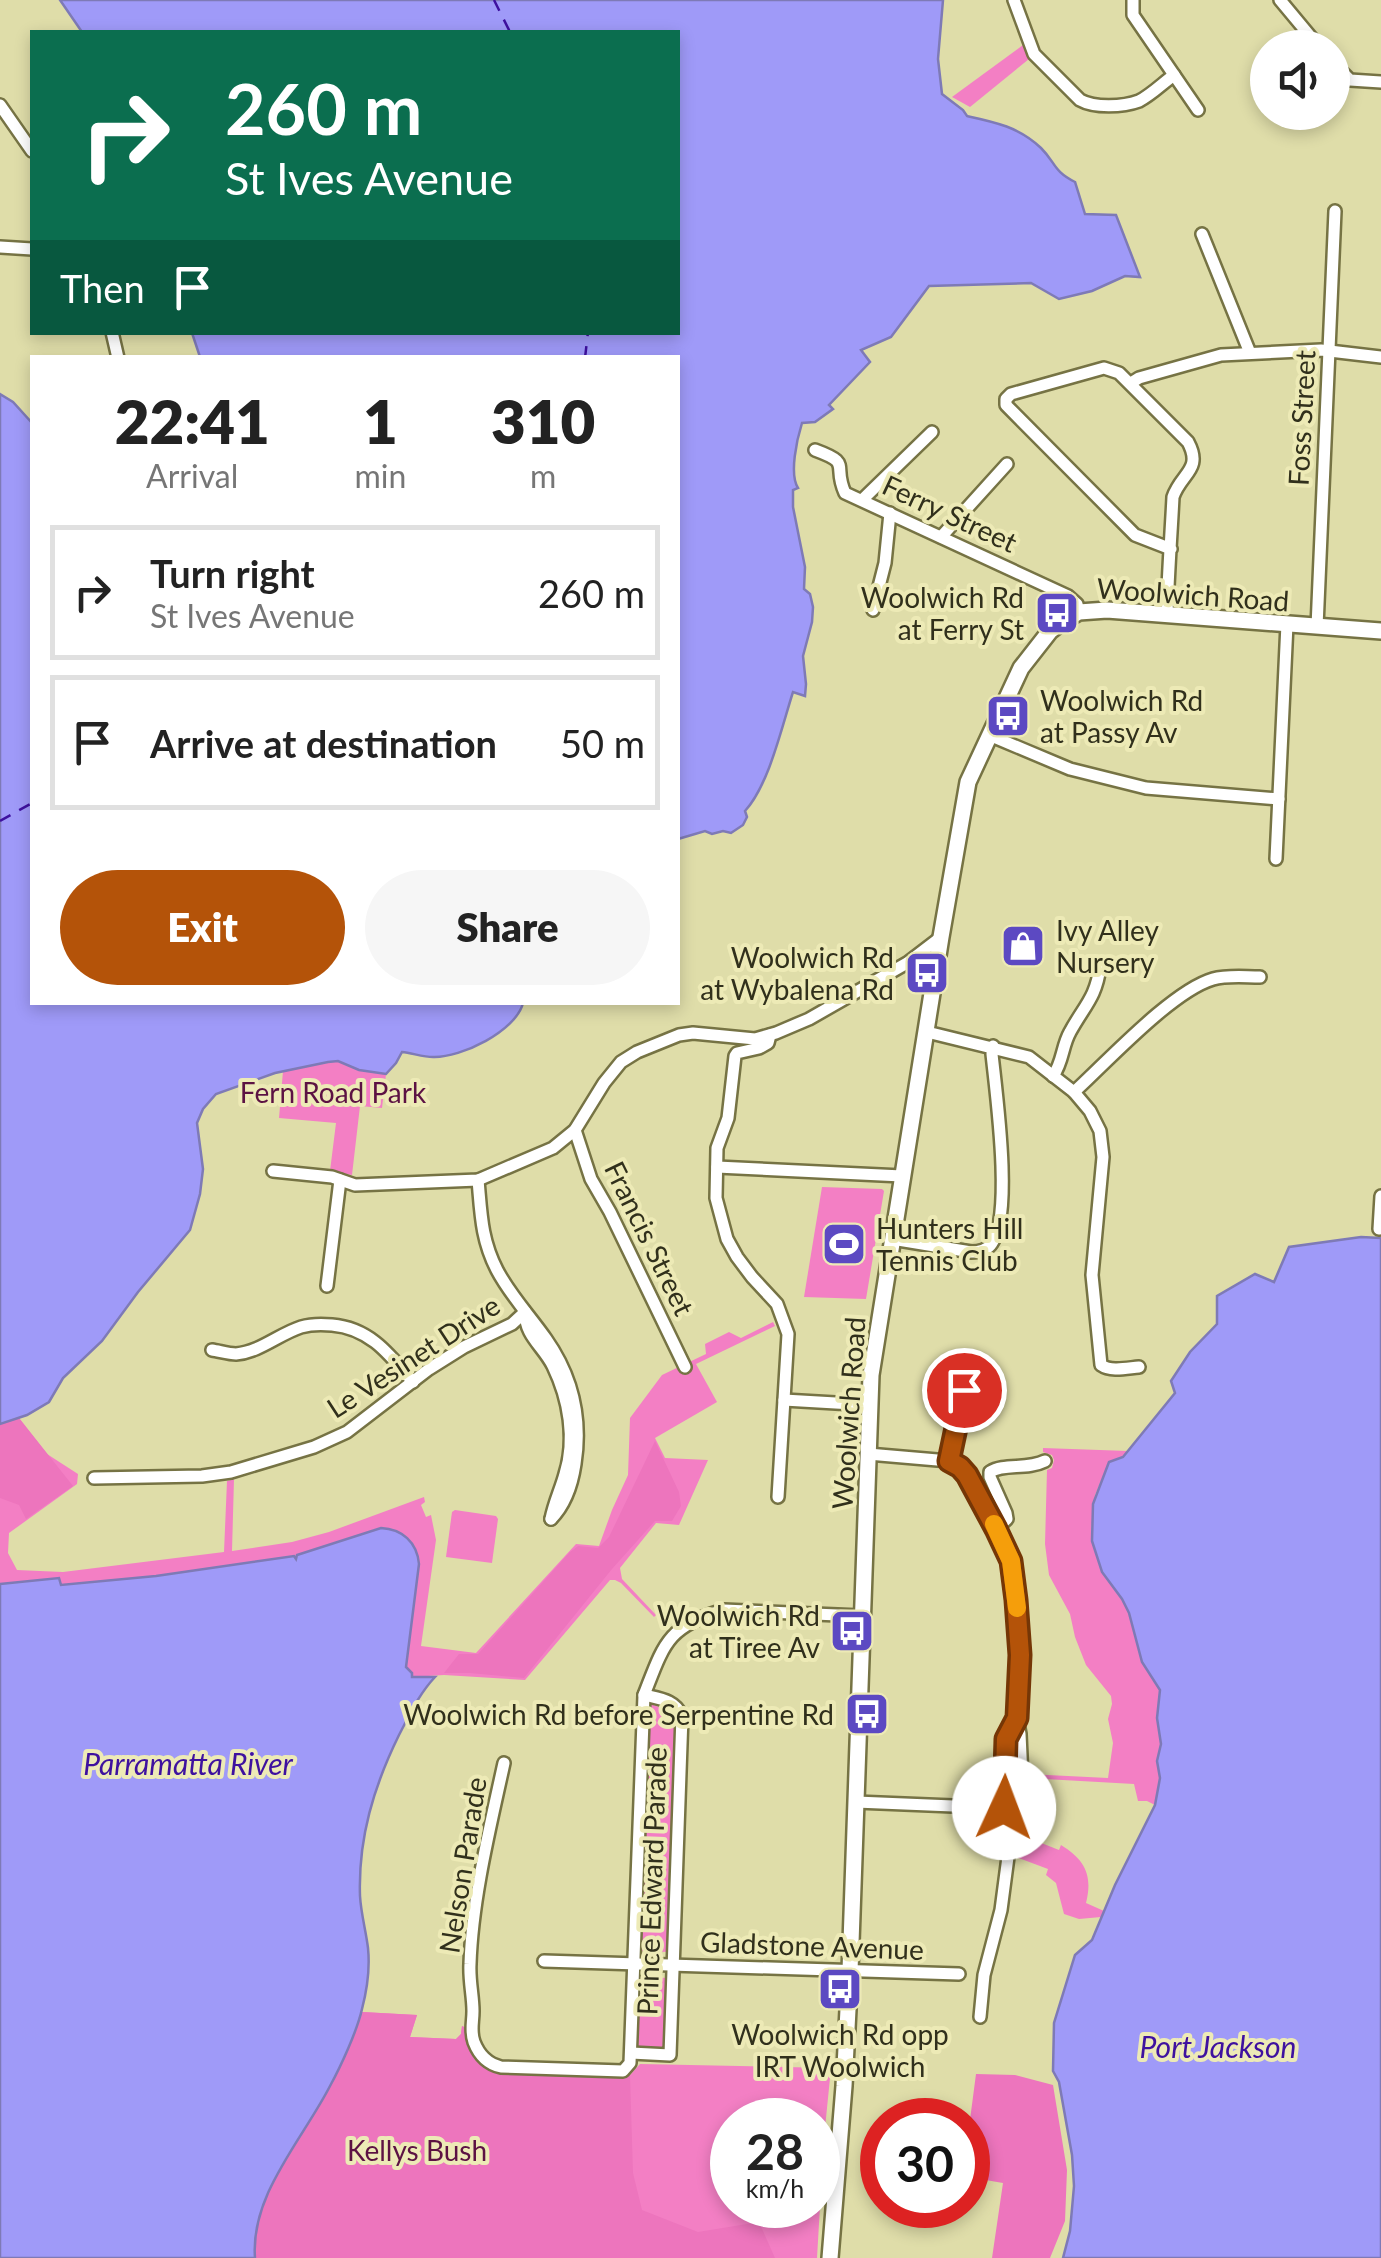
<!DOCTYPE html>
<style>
:root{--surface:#fff;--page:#f6f6f6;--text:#222;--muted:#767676;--line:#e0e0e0;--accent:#b45309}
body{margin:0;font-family:Lato,sans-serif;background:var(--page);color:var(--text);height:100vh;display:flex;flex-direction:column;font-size:38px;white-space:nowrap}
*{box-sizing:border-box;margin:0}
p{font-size:32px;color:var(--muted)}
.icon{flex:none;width:55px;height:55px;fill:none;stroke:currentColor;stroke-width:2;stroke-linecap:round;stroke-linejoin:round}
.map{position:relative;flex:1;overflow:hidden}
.side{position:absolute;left:30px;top:355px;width:650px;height:650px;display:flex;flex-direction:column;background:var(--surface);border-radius:0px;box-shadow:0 5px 15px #0003}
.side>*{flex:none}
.banner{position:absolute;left:30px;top:30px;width:650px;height:305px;border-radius:0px;box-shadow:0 5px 15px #0003;background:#0b6e4f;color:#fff;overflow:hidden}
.tools{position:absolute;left:1250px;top:30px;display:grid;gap:20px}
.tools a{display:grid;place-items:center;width:100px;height:100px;border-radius:50%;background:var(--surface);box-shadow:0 5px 15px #0003;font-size:50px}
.speed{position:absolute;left:710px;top:2098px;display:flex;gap:20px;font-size:50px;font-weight:700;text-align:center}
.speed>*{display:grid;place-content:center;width:130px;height:130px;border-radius:50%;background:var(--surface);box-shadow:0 5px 15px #0003;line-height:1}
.speed small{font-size:25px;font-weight:400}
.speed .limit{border:15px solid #d22;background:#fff;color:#111}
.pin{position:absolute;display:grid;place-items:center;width:85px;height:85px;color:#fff;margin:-42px;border:5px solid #fff;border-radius:50%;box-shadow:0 2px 10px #0007}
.me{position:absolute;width:110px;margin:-55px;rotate:2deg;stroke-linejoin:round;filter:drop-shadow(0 0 8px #0008)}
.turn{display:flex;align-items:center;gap:35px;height:210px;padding:0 30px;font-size:45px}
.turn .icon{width:130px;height:130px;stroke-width:2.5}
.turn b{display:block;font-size:70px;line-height:85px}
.then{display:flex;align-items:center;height:95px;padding:0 30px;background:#0003;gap:20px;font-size:38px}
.eta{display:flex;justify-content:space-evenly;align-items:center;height:170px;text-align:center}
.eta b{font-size:60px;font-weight:800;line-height:70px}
.action{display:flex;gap:20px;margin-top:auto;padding:20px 30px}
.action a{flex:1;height:115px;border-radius:60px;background:var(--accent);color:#fff;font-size:40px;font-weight:800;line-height:115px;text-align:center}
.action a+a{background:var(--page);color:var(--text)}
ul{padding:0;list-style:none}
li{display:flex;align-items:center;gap:30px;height:135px;margin:0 20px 15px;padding:0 10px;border:5px solid var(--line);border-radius:0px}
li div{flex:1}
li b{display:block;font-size:38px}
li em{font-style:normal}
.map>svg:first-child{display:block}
</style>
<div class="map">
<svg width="1381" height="2258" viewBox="0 0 1381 2258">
<rect width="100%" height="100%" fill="#dfdda9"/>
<g fill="#f37fc4" fill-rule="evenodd">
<path d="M1023,45L1029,59L970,107L952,97Z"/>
<path d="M338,1061L359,1070L386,1074L382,1108L360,1106L352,1175L330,1171L336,1123L279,1118L283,1071Z"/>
<path d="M822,1187L882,1189L884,1191L866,1299L804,1297Z"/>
<path d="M773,1322L775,1326L696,1364L717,1402L655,1438L665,1458L708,1460L679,1525L656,1523L620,1568L622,1579L656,1615L654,1617L621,1583L615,1580H610L525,1680L444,1675L412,1677V1673L406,1667L419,1558L398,1531L387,1528L375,1529L332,1546L297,1555L295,1559L293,1556L156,1576L61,1585L59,1578L0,1584V1424L19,1418L47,1454L78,1474L77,1484L9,1533L8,1553L17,1570L63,1572L224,1552L227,1481L234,1479L232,1551L292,1542L329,1532L424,1497L425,1502L421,1505L426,1517L431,1515L436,1540L421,1646L476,1653L576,1544L599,1546L612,1510L628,1475L630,1418L662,1375L706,1354L705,1344L729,1332L741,1338Z"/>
<path d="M1043,1448L1128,1451L1123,1457L1109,1462L1095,1495L1091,1532L1099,1565L1128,1610L1142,1662L1160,1690L1157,1718L1161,1744L1157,1761L1161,1778L1155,1805L1147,1801H1138L1134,1784L1027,1778V1774L1108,1778L1113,1743L1108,1719L1112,1704L1111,1696L1086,1665L1075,1637L1070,1614L1049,1575L1045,1544L1047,1470L1052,1468L1054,1460L1052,1455L1043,1452Z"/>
<path d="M455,1510L496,1516L498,1519L492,1563L446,1557L452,1512Z"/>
<path d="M649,1703L678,1715L670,1952L641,1951Z"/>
<path d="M1008,1822L1021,1835L1059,1850L1061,1845C1085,1860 1093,1875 1086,1903L1104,1911L1101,1917L1079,1919L1064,1914L1056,1883L1046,1875L1048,1869L1011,1855L1014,1848L1008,1840Z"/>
<path d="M640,1977L669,1978L667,2049L637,2048Z"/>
<path d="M362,2012L417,2015L410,2037L456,2039L461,2034L462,2026L466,2028C468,2049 478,2067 499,2073L630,2075L640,2064L831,2068L824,2138L817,2258H255ZM732,2120H818V2205H732Z"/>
</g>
<g fill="#ed75bd">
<path d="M19,1418L73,1486L26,1519L19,1505L0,1498V1424Z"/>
<path d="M655,1441L679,1492L681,1506L672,1521H655L612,1569L524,1678L470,1673H444L459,1654H478L570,1552L578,1546L598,1548L609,1537Z"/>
<path d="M362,2012L417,2015L410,2037L456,2039L461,2034L462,2026L466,2028C468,2049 478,2067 499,2073L630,2075L633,2173L642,2210L698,2232L759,2222L775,2258H255C250,2198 299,2140 328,2091C342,2066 351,2038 362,2012Z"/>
<path d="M976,2074L1015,2075L1053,2085L1067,2170L1065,2221L1050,2258H992L1003,2183L968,2177V2135Z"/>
</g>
<g fill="#9f9af8" stroke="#7e7ab6" stroke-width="2.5">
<path d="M60,0H943L938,59L942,94L963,110L967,116C995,122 1019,127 1041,148C1056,163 1053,171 1075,182L1085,214L1116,215L1140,277L1125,276L1092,291L1059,299L1031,283L929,286L891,337L861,350L870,362L829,405L833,409L815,422L802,423C797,439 789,474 798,488L793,490V507L805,567L804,589L810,594L813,607L812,622L803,656L806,684L805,696L793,692C782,726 769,785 745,811L747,817L743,825L731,833L723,831L712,834L705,831L678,839V358L200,357L192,333L678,332V32H82Z"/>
<path d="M0,394L13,402L32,423V1002L523,1003C516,1031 461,1058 433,1057C423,1057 412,1053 402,1052L396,1063L386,1074L359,1070L338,1061L328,1062L275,1073L216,1094L203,1109L197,1123L203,1169L200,1194L190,1230L138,1292L102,1341L63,1378L49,1402L27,1415L0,1424Z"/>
<path d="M1361,1237L1381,1238V2258H1063L1070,2231L1074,2186L1072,2155L1059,2082L1053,2071L1054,2023L1075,1955L1092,1940L1115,1885L1155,1805L1160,1778L1157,1761L1161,1744L1157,1718L1160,1690L1142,1662L1129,1613L1122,1599L1102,1572L1092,1541L1093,1504L1109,1462L1123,1457L1175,1393L1171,1381L1190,1352L1217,1324V1296L1255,1274L1274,1282L1289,1247Z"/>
<path d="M381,1528C402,1529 417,1542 419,1564L406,1667L412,1673V1677H435C419,1694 410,1714 399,1735C374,1786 358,1838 360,1896C361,1914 366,1931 368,1948C370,1968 367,1990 362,2009C357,2031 341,2066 330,2086C303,2139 250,2195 255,2258H0V1584L59,1578L61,1585L156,1576L294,1556L296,1559L297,1555Z"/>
</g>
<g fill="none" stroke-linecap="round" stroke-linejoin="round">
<g stroke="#3e119f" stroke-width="2.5" stroke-dasharray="12 10" stroke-linecap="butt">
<path d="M494,0L510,32"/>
<path d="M585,358L588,332"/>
<path d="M0,821L32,803"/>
</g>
<defs>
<g id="street">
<path d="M1014,0L1034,54L1080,100C1094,108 1123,107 1139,101C1151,95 1163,83 1174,75"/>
<path d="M1133,0V15L1198,110"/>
<path d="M1280,0L1320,48"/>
<path d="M1332,62L1350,80L1381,82"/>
<path d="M0,105L32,151"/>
<path d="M1202,234L1250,353"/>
<path d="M0,247L32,249"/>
<path d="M112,332L118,358"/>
<path d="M1131,383L1139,378L1221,355L1321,350L1381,357"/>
<path d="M815,450C853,464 832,464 845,493L1068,596L1077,604L1079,612"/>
<path d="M862,500L932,432"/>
<path d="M941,537L1007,464"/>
<path d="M873,610L885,563L890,513"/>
<path d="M1167,614C1168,575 1171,536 1173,497C1181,473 1203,470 1188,442L1119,373L1104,368L1011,394L1006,399V405L1135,535L1171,549"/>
<path d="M1317,627L1335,211"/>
<path d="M989,735L1070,769L1146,788L1279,799"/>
<path d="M1276,859L1287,624"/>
<path d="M927,1032L1029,1057L1074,1092L1090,1111L1100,1131L1103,1157L1092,1275L1101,1365C1111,1372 1127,1368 1139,1367"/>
<path d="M770,1035L768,1043L759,1048L737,1053L735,1056L728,1118L717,1148L716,1198L727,1239L737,1257L752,1277L777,1304L788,1334L778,1497"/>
<path d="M1053,1076C1063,1062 1062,1046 1070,1032C1084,1006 1096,998 1100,967"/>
<path d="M1074,1092C1107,1062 1172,991 1213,979C1227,975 1244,977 1260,977"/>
<path d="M575,1130L591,1179L610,1212L685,1367"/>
<path d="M717,1167L902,1176"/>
<path d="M273,1171L332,1177L355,1185L478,1180L553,1148L575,1130L604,1083L621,1062L637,1052L679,1035L693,1033L755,1039L776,1033L809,1019L907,963L941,937"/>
<path d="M478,1180C481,1213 481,1239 497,1270C510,1295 530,1316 546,1339C572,1376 582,1419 575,1464C572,1484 566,1504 551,1519"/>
<path d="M1379,1229L1381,1196"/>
<path d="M892,1239L971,1252C979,1252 987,1251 992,1243C1013,1214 996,1093 992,1054L993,1046"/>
<path d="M327,1286L340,1180"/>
<path d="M525,1312C525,1336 543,1346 553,1366C569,1399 576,1439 565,1474C561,1489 554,1503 551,1519"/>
<path d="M212,1350C219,1351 229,1354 236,1354C260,1352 279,1334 301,1327C311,1324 322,1324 332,1325C370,1328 390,1355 413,1382"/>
<path d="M784,1400L870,1405"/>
<path d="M868,1454L949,1461C974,1475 1007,1544 1013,1572L1020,1655L1017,1718L1007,1739L1004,1837L1008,1857L1001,1910L984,1975L980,2017"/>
<path d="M949,1461L965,1389"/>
<path d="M94,1478L202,1476L231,1472L314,1447L347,1432L429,1369L464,1347L512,1324L525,1312"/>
<path d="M996,1529L1007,1519L1006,1513L990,1477V1472C1004,1463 1027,1470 1045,1461"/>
<path d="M1017,1718L1020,1734L1022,1777"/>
<path d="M504,1763C490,1827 472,1899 470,1964C469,1980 473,1996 473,2011C473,2023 470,2031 474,2042C479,2055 488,2064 501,2067L623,2071L630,2063L644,1695C664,1644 667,1626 724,1610L861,1616"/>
<path d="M856,1802L953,1806"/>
<path d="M544,1961L959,1974"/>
<path d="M631,2053L670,2055L682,1716C675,1700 661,1699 644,1695"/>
</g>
<path id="secondary" d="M830,2258L844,2086L850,1971L871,1375L941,937L968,782L1021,668L1050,631L1063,621L1079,612L1107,610L1381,631"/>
</defs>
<use href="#street" stroke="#767344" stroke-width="16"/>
<use href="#secondary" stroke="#767344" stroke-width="20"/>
<use href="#street" stroke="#fff" stroke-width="11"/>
<use href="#secondary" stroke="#fff" stroke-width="15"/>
</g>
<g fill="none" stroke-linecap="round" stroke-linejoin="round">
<defs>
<path id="route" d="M964,1390L949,1461L960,1467L967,1475L996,1529L1011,1561L1016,1600L1020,1655L1017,1718L1006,1739L1004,1808"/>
</defs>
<use href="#route" stroke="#753606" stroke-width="25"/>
<use href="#route" stroke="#b45309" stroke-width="18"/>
<path stroke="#f59e0b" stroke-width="18" d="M994,1524L1011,1561L1017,1608"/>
</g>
<defs>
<symbol id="bus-square" viewBox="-11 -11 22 22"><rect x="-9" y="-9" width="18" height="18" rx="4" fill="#5c49c2" stroke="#edeab6"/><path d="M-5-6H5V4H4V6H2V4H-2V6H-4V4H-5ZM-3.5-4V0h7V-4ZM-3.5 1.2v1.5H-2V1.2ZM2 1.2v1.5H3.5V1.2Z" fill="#fff"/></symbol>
<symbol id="shop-square" viewBox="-11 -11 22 22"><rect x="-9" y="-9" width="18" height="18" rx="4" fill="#5c49c2" stroke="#edeab6"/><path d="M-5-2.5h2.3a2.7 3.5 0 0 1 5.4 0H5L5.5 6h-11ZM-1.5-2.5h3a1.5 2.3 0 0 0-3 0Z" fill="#fff"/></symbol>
<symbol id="stadium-square" viewBox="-11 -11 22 22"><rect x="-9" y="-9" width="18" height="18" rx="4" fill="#5c49c2" stroke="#edeab6"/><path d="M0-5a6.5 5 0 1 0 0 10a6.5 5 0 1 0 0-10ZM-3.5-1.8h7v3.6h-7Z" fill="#fff"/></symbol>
</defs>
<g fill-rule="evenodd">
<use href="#bus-square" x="1032" y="588" width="50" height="50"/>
<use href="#bus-square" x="983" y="691" width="50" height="50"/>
<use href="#shop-square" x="998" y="921" width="50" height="50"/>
<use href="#bus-square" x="902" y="948" width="50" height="50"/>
<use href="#stadium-square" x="819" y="1219" width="50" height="50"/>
<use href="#bus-square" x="827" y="1606" width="50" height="50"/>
<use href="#bus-square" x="842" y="1689" width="50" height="50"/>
<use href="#bus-square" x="815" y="1964" width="50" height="50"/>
</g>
<g text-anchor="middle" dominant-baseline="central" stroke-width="8" stroke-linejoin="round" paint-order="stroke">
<g font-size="28" fill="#31301c" stroke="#edeab6">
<text transform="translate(1301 418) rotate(-87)">Foss Street</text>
<text transform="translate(950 513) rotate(25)">Ferry Street</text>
<text transform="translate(1193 594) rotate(4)">Woolwich Road</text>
<text transform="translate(650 1238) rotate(64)">Francis Street</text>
<text transform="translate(413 1356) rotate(-33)">Le Vesinet Drive</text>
<text transform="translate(848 1413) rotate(-86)">Woolwich Road</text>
<text transform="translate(462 1865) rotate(-81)">Nelson Parade</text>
<text transform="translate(651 1881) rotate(-88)">Prince Edward Parade</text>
<text transform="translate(812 1945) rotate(2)">Gladstone Avenue</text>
</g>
<g font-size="28" fill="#31301c" stroke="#edeab6" text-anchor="end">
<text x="1024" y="597">Woolwich Rd<tspan x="1024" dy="32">at Ferry St</tspan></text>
<text x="1040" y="700" text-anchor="start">Woolwich Rd<tspan x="1040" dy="32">at Passy Av</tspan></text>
<text x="1056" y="930" text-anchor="start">Ivy Alley<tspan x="1056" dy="32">Nursery</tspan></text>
<text x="894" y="957">Woolwich Rd<tspan x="894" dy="32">at Wybalena Rd</tspan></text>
<text x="876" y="1228" text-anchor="start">Hunters Hill<tspan x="876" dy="32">Tennis Club</tspan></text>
<text x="820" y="1615">Woolwich Rd<tspan x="820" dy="32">at Tiree Av</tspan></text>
<text x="834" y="1714">Woolwich Rd before Serpentine Rd</text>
<text x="840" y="2034" text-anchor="middle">Woolwich Rd opp<tspan x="840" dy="32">IRT Woolwich</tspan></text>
</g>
<g font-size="28" fill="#5c1243" stroke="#edeab6">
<text x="333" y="1092">Fern Road Park</text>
<text x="417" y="2150">Kellys Bush</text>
</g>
<g font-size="30" font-style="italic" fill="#3e119f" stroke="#edeab6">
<text x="188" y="1763">Parramatta River</text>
<text x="1218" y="2046">Port Jackson</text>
</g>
</g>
</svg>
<div class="tools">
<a><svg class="icon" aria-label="sound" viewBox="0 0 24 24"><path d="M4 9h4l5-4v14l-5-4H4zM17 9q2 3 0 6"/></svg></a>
</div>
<div class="speed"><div>28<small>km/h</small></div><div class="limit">30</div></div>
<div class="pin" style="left:964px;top:1390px;background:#d93025"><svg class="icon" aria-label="arrive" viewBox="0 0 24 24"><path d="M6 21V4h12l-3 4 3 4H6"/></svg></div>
<svg class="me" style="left:1004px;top:1808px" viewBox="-20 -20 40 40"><circle r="19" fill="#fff"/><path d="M0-13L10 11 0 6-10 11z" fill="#b45309"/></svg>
<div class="banner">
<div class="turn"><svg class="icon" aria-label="right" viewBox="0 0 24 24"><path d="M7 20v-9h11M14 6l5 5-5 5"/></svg><div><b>260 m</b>St Ives Avenue</div></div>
<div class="then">Then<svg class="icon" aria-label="arrive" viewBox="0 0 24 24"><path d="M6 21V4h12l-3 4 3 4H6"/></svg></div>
</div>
<section class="side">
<div class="eta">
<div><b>22:41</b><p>Arrival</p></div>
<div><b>1</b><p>min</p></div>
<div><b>310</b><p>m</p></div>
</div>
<ul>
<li><svg class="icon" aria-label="right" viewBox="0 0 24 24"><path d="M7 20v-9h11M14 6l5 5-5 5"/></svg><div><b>Turn right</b><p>St Ives Avenue</p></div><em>260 m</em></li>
<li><svg class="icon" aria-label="arrive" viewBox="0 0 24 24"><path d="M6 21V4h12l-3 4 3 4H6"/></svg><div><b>Arrive at destination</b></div><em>50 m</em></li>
</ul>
<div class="action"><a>Exit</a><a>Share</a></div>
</section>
</div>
